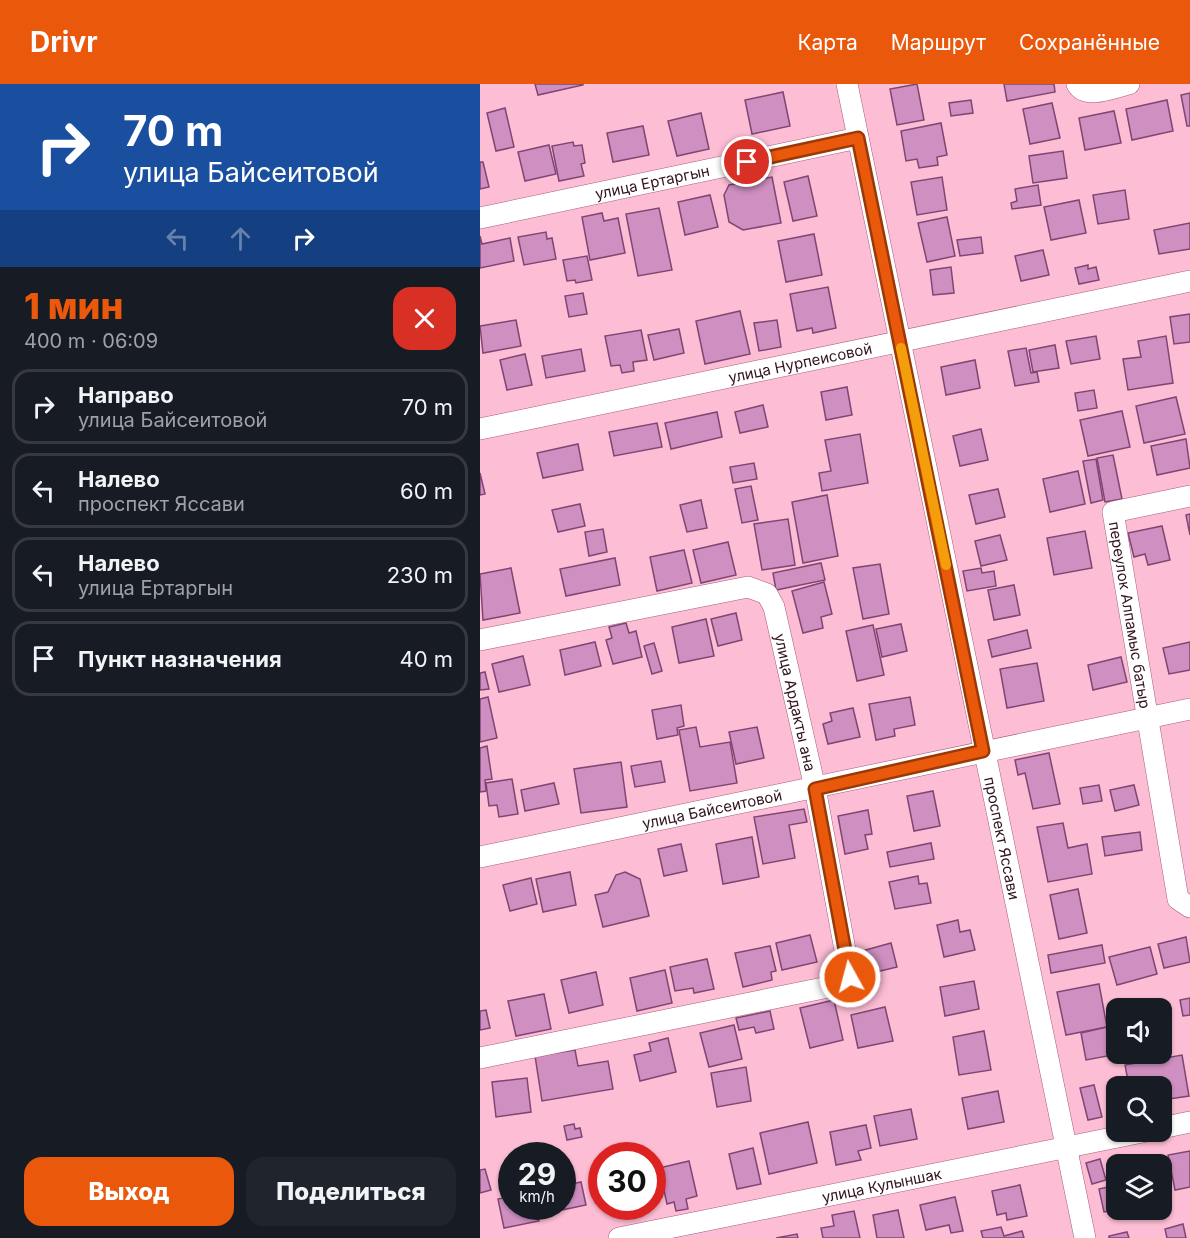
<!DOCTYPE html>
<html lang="ru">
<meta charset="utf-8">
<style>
:root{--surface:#171b24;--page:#20242c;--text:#f1f3f6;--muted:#9ea1a6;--line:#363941;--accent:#ea580c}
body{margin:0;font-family:Inter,sans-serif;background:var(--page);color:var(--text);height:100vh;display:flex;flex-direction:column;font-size:22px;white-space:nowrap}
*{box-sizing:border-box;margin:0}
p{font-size:20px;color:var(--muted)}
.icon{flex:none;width:33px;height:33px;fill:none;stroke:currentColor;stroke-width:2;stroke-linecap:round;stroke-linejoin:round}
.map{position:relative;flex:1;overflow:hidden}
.details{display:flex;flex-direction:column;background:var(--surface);width:480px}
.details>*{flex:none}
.banner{background:#1a4fa0;color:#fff;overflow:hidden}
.buttons{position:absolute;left:626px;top:914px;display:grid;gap:12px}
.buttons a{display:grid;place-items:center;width:66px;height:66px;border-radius:12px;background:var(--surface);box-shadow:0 2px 4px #0004;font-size:30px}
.speed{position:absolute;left:18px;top:1058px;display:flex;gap:12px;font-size:30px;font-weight:700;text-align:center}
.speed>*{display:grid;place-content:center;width:78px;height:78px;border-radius:50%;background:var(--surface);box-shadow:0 2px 4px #0004;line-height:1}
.speed small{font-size:15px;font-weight:400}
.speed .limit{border:9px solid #d22;background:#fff;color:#111}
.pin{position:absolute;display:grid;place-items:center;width:51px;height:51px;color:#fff;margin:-26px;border:3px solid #fff;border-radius:50%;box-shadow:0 2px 6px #0007}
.me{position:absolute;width:66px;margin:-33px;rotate:353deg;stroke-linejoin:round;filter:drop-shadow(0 0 4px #0008)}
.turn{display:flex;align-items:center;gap:21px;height:126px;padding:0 24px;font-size:27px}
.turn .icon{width:78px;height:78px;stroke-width:2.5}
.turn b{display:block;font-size:42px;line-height:51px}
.lanes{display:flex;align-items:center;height:57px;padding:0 24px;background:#0003;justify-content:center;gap:30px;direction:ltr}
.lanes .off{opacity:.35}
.round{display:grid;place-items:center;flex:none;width:63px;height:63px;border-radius:18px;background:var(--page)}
.overview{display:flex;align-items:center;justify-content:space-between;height:102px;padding:0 24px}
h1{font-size:36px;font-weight:800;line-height:45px;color:var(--accent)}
.primary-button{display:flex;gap:12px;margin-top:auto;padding:12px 24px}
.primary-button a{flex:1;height:69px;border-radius:18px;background:var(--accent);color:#fff;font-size:24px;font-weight:800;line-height:69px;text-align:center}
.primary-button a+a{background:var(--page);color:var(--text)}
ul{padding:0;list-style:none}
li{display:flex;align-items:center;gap:18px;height:75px;margin:0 12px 9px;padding:0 12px;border:3px solid var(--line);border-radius:18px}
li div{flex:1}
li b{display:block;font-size:22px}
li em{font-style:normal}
header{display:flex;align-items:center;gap:36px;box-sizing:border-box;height:84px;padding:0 30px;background:var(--accent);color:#fff}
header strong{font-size:28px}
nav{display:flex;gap:33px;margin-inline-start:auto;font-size:21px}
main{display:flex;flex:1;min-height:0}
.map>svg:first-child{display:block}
</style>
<header>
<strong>Drivr</strong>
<nav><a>Карта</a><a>Маршрут</a><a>Сохранённые</a></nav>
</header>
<main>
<section class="details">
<div class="banner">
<div class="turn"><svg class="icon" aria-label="right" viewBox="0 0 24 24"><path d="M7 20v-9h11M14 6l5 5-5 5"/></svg><div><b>70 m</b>улица Байсеитовой</div></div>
<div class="lanes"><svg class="icon off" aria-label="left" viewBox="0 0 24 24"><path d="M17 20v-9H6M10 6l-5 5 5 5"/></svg><svg class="icon off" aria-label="ahead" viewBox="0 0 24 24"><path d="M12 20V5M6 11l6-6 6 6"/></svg><svg class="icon" aria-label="right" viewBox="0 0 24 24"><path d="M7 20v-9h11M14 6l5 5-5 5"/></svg></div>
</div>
<div class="overview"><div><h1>1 мин</h1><p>400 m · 06:09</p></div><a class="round" style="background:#d93025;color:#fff"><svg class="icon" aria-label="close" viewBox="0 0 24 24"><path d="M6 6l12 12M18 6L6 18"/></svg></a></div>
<ul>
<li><svg class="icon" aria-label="right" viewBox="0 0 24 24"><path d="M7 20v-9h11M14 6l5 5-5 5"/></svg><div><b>Направо</b><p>улица Байсеитовой</p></div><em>70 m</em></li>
<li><svg class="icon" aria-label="left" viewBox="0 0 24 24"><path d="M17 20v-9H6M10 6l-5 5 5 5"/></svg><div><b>Налево</b><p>проспект Яссави</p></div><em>60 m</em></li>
<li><svg class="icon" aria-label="left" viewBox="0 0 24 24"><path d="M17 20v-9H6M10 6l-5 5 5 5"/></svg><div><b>Налево</b><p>улица Ертаргын</p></div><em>230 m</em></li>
<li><svg class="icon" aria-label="arrive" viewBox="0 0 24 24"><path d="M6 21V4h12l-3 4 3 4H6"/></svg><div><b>Пункт назначения</b></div><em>40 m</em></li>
</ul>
<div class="primary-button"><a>Выход</a><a>Поделиться</a></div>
</section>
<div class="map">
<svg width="710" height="1154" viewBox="0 0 710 1154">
<rect width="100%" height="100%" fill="#fdbdd4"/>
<g fill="#cf8fc0" stroke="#7f4673" stroke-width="1.5">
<path d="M55,0H103V1L58,11Z"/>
<path d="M437,0L444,36L417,41L410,5Z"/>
<path d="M524,0H574L575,8L527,17Z"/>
<path d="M303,8L310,42L272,50L265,16Z"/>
<path d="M710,9V42H707L701,11Z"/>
<path d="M491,16L493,29L471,32L469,19Z"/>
<path d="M687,16L693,47L652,56L646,25Z"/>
<path d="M572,19L580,54L550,60L543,25Z"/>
<path d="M25,24L34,63L16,67L7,29Z"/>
<path d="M634,27L641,59L605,66L599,34Z"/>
<path d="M221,29L229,65L197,72L188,37Z"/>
<path d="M461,39L467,71L457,73L458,81L439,84L437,75L426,77L421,47Z"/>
<path d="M163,42L169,71L133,78L127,49Z"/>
<path d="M93,58L94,62L102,61L105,79L101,80L104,92L79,97L72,62Z"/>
<path d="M69,61L76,90L45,97L38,68Z"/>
<path d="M583,67L587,94L553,99L549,72Z"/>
<path d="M0,78H3L9,103L0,105Z"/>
<path d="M328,92L337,132L313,137L304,98Z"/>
<path d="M292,93L301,139L263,146L249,138L244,111L249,101Z"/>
<path d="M462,93L467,126L437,131L431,98Z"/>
<path d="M558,101L561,121L532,125L531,119L537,117L535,105Z"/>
<path d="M645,106L649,135L618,140L613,111Z"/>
<path d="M230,111L238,143L205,151L198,118Z"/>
<path d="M599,116L606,149L571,156L564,123Z"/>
<path d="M179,124L192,186L158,192L146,130Z"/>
<path d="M122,129L124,137L138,134L145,169L110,176L102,133Z"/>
<path d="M467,133L475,172L447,178L438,139Z"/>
<path d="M710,139V165L679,170L674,146Z"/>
<path d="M66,148L67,155L72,154L76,175L44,181L38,153Z"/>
<path d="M334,150L342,191L306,198L298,157Z"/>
<path d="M0,152L2,160L30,154L34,177L0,184Z"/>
<path d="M501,153L503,169L480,172L477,156Z"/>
<path d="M563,166L569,191L541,197L535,172Z"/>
<path d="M107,172L112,196L96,199L95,196L87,197L83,176Z"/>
<path d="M608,181V185L616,183L619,196L599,200L595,184Z"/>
<path d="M471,183L474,209L453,211L450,186Z"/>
<path d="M348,203L356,244L333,249L332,244L317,247L310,210Z"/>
<path d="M103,209L107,230L89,233L85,212Z"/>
<path d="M260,227L270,270L225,280L216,237Z"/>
<path d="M710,230V258L694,260L690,233Z"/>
<path d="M36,236L41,262L3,269L0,242Z"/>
<path d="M297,236L301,263L279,267L274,239Z"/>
<path d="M199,245L204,269L174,276L168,251Z"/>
<path d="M161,246L167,276L153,278L154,287L142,289L140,281L131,282L125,252Z"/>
<path d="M616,252L620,275L591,280L586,257Z"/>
<path d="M686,252L693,299L648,306L643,275L661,273L658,257Z"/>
<path d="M575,261L579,284L553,288L549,266Z"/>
<path d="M546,264L551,289L557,288L559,298L535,302L528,267Z"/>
<path d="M101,265L105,287L66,294L62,272Z"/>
<path d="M45,270L52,301L27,306L20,276Z"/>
<path d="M495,276L500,304L466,311L461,283Z"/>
<path d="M367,303L372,331L346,336L341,308Z"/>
<path d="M614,306L617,324L598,327L595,309Z"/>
<path d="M696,313L705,350L664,359L656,322Z"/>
<path d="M283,321L288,343L260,349L255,328Z"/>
<path d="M642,327L650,363L608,372L600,336Z"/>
<path d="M237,328L242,353L191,365L185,339Z"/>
<path d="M177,339L182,363L134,372L129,348Z"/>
<path d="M501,345L508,376L480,382L473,352Z"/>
<path d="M380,350L388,399L342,407L339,389L351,387L345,356Z"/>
<path d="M706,355L710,384L677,391L671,362Z"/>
<path d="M98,360L103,386L63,394L57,369Z"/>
<path d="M633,371L642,415L625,418L617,374Z"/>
<path d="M616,375L623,416L611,419L603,377Z"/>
<path d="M274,379L277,395L253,399L250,383Z"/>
<path d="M598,387L605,420L570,428L563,395Z"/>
<path d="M0,389L5,410L0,411Z"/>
<path d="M271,402L278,436L262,439L255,405Z"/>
<path d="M518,405L525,433L496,440L489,411Z"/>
<path d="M347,411L358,472L323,479L312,418Z"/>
<path d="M221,416L227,444L207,448L200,421Z"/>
<path d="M100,420L105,442L78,448L72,426Z"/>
<path d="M710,430V451L706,431Z"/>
<path d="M308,435L315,481L282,486L274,440Z"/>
<path d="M682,442L690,476L668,481L665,470L654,473L648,449Z"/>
<path d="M123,445L127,468L109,472L105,448Z"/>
<path d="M605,447L612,484L574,491L567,454Z"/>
<path d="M520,451L527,476L501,482L495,457Z"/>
<path d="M248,458L256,491L221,499L213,466Z"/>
<path d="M204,466L212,499L177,507L170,473Z"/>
<path d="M135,474L140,501L86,512L80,485Z"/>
<path d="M341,479L345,496L296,506L293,489Z"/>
<path d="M400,480L409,530L383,535L373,484Z"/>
<path d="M31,484L40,529L3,536L0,490Z"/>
<path d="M501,484L502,489L514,487L516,502L487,507L483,487Z"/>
<path d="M344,498L352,530L341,533L343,544L323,549L312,507Z"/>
<path d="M534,501L540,531L514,536L508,506Z"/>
<path d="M256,529L262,556L238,562L231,535Z"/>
<path d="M226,535L234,572L199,579L192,543Z"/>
<path d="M146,539L149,549L156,547L162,573L133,580L126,556L132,554L129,543Z"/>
<path d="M421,540L427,567L402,573L396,545Z"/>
<path d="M393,541L404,591L377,597L366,547Z"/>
<path d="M547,546L551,564L512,573L508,556Z"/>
<path d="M115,558L121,582L85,591L80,566Z"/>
<path d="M710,558V586L689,590L683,564Z"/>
<path d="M174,559L182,587L172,590L164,562Z"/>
<path d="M43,572L50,601L19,608L12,580Z"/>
<path d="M641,573L647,598L613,606L608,581Z"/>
<path d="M557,579L564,617L527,624L520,585Z"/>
<path d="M5,588L9,605L0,606V589Z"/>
<path d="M8,613L17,654L0,658V615Z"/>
<path d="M430,613L435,641L414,645L415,652L396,656L389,620Z"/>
<path d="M201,621L204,642L197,644L198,651L177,655L172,626Z"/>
<path d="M373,624L380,653L348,660L343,640L352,637L350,629Z"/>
<path d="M216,643L220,663L250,658L257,699L210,707L199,646Z"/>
<path d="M277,643L284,674L256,680L249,648Z"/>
<path d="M7,662L12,695L5,696L6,707L0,708V664Z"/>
<path d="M569,669L580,720L553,725L545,689L538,691L535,676Z"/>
<path d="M181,677L185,698L155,703L151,682Z"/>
<path d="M141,678L147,723L101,729L94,685Z"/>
<path d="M32,695L38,730L19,733L17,721L9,722L6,699Z"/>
<path d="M74,699L79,720L45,727L41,706Z"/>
<path d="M619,701L622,717L603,720L600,704Z"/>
<path d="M654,701L659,721L635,727L630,706Z"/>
<path d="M453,707L460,742L434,747L427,712Z"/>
<path d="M324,725L327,738L309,741L315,774L283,780L274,733Z"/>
<path d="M388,726L392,750L385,751L388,765L365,770L358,732Z"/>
<path d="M583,739L588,764L607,760L612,790L568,798L557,743Z"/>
<path d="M660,748L662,766L625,772L622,753Z"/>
<path d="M272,753L279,793L243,800L236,760Z"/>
<path d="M451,759L454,775L410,783L407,768Z"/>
<path d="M201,760L207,787L184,792L178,765Z"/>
<path d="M90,788L96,821L63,828L56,795Z"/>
<path d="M145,788L160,795L169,832L123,843L115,811L128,808L136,791Z"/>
<path d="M438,792L439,800L447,799L451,819L415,825L409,798Z"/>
<path d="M51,794L57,820L30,827L23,801Z"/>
<path d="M598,805L607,849L579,855L570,811Z"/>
<path d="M478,836L480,848L490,846L495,866L464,873L457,841Z"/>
<path d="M330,851L337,878L302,886L296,859Z"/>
<path d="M706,853L710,878L684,884L678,860Z"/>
<path d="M411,859L417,883L388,890L382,867Z"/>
<path d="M622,861L625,879L571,889L568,871Z"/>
<path d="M290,862L296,887L291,888L292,896L263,903L255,869Z"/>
<path d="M670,863L677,890L637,901L629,873Z"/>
<path d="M227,875L234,905L214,909L213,904L195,907L190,883Z"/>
<path d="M185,886L192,919L157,927L150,894Z"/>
<path d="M116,888L123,921L89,929L81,896Z"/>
<path d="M494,897L499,925L465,932L460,903Z"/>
<path d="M619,900L627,943L586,951L577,908Z"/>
<path d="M64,910L71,945L36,952L28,917Z"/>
<path d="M710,914V931L703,932L700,916Z"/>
<path d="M354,916L363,956L330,964L320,924Z"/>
<path d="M405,923L413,957L378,964L371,931Z"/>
<path d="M6,926L10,944L0,946V927Z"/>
<path d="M290,927L294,945L276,949L274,943L259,946L256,934Z"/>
<path d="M254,941L262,975L229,983L220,949Z"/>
<path d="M627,943L633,971L606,976L601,949Z"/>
<path d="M504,947L511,986L479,991L473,953Z"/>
<path d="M188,954L196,988L160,997L154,971L171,967L169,959Z"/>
<path d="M95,966L98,982L128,977L133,1005L62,1017L55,972Z"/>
<path d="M702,971L709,1012L689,1015L686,1004L649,1002L645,981Z"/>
<path d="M266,983L271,1017L237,1023L231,989Z"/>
<path d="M47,994L51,1028L16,1033L12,998Z"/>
<path d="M614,1001L622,1033L608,1036L600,1004Z"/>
<path d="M518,1007L524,1038L488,1045L482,1014Z"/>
<path d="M431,1025L437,1055L400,1062L394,1032Z"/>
<path d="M328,1038L337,1079L289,1090L280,1049Z"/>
<path d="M94,1040L95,1045L100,1044L102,1053L87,1056L84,1042Z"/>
<path d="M386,1041L391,1064L378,1067L381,1076L356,1081L350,1048Z"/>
<path d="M273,1064L281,1100L257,1105L249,1070Z"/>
<path d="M710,1067V1103L695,1106L688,1071Z"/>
<path d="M620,1075L626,1096L612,1100L606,1079Z"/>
<path d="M651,1075L652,1080H636V1125H643L624,1128L619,1105L632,1102L627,1081Z"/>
<path d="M209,1077L217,1112L206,1115L208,1125L196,1127L194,1118L187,1120L179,1084Z"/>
<path d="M5,1085L11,1106L0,1109V1086Z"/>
<path d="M176,1085L182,1113L172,1115V1086Z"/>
<path d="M101,1098L106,1121L77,1127L76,1122H82V1102Z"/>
<path d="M540,1101L547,1132L527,1136L526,1129L517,1131L512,1107Z"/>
<path d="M32,1112V1122H56L59,1137L24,1144L18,1115Z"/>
<path d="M475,1113L483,1147L471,1149L469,1141L446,1146L440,1121Z"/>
<path d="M418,1126L424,1154H397L393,1131Z"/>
<path d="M374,1127L380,1154H343L341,1144L354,1142L352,1131Z"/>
<path d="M703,1140L706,1154H687L685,1145Z"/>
<path d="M521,1143L524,1152L542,1147L544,1154H503L501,1147Z"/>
<path d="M647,1148L649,1154H629V1152Z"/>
<path d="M317,1150L318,1154H296Z"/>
</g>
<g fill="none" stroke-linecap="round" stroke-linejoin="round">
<defs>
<g id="minor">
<path id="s1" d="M367,0L605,1154"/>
<path d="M597,0C606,16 634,3 649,0"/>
<path id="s2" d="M0,134L378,54"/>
<path id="s3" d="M0,345L710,197"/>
<path id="s4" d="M710,412L633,428L697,809L698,815L710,823"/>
<path id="s5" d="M0,556L268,503L287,510L294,523L335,704L370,893L363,900L0,974"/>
<path id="s6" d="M0,773L710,625"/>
<path d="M681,1044L710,1038"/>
<path id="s7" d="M139,1154L667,1047"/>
</g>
</defs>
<use href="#minor" stroke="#a65e7b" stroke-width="22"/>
<use href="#minor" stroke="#fff" stroke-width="21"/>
</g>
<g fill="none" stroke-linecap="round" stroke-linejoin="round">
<defs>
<path id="route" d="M267,78L378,54L503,667L335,705L370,893"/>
</defs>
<use href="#route" stroke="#983908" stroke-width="15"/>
<use href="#route" stroke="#ea580c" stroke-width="10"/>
<path stroke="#f59e0b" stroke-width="10" d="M421,264L466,481"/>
</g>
<g text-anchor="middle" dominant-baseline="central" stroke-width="6" stroke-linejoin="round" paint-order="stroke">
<g font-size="15" fill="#311420" stroke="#feedf3">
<text stroke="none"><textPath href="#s2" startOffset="176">улица Ертаргын</textPath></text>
<text stroke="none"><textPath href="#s3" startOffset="327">улица Нурпеисовой</textPath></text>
<text stroke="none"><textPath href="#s4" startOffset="183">переулок Алпамыс батыр</textPath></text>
<text stroke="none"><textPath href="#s5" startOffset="406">улица Ардакты ана</textPath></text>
<text stroke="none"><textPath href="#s6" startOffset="237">улица Байсеитовой</textPath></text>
<text stroke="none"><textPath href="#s1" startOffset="770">проспект Яссави</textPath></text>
<text stroke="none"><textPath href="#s7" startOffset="268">улица Кулыншак</textPath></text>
</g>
</g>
</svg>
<div class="buttons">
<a><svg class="icon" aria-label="sound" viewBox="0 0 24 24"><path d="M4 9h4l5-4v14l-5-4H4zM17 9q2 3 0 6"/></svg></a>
<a><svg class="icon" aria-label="search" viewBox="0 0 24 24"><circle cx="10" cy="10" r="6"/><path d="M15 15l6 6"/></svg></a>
<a><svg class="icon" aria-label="layers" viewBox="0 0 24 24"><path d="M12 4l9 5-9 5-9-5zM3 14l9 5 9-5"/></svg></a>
</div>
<div class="speed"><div>29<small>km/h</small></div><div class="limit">30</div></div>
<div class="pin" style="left:267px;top:78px;background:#d93025"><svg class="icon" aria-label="arrive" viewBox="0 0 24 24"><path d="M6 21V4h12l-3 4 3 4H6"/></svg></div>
<svg class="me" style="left:370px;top:893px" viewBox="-20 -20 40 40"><circle r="17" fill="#ea580c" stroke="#fff" stroke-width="3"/><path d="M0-11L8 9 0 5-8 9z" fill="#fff"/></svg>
</div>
</main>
